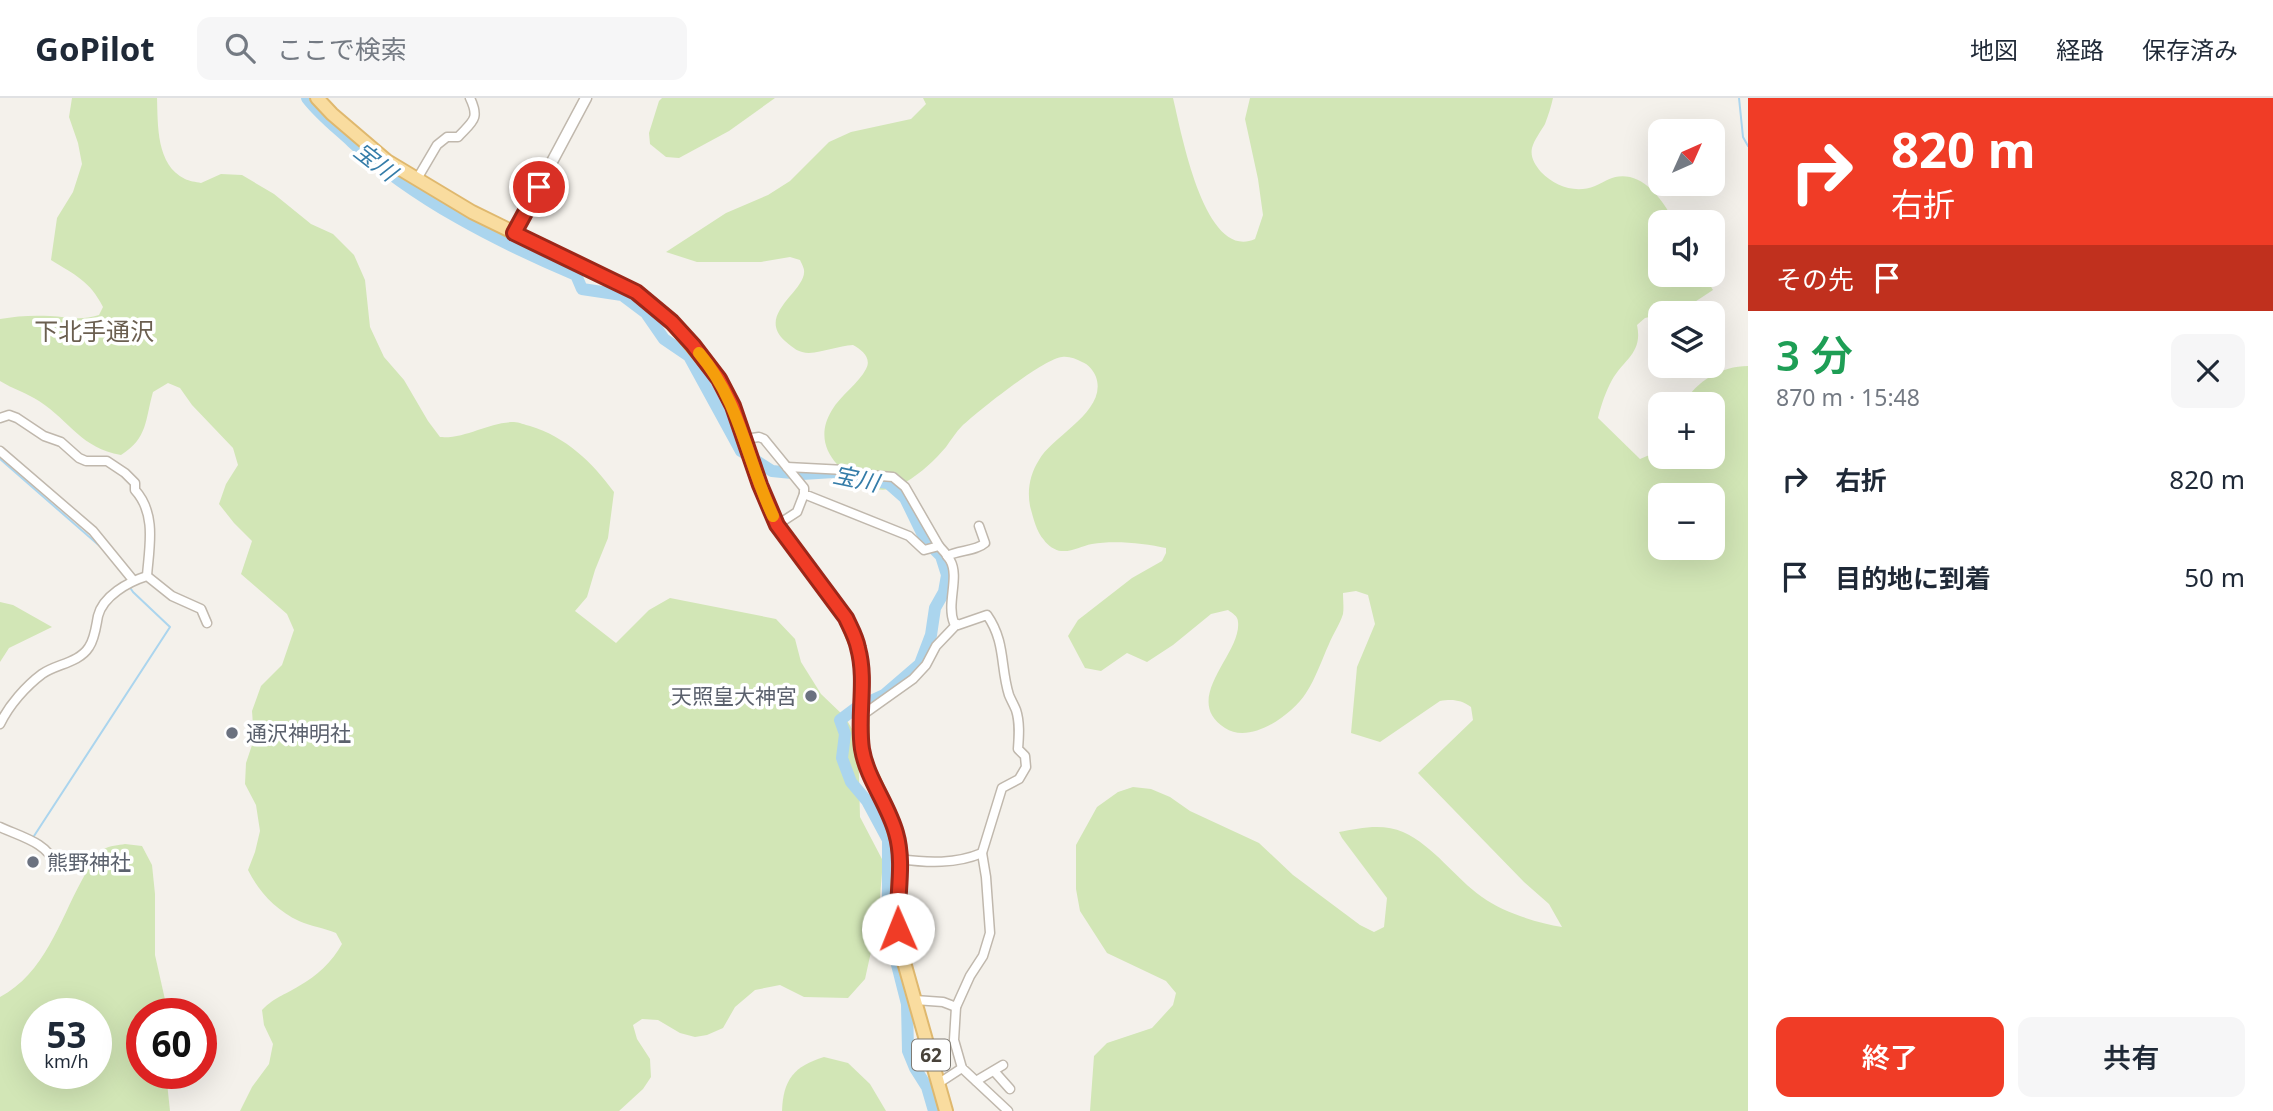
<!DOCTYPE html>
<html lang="ja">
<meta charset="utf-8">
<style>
:root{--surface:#fff;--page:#f6f6f7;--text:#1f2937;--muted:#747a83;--line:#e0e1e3;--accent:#f03c26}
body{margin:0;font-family:"Noto Sans","Noto Sans JP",sans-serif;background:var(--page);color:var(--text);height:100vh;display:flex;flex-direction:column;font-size:26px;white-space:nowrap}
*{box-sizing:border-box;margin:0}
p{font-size:23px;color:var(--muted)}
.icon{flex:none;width:38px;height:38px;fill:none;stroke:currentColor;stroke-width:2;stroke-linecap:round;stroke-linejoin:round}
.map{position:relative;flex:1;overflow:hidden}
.sheet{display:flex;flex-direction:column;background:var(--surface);width:525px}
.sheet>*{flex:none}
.hud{background:#f03c26;color:#fff;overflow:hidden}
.needle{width:46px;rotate:45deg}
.controls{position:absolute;left:1648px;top:21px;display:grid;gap:14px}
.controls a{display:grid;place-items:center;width:77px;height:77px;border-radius:14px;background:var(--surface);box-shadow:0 7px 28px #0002;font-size:35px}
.speed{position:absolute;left:21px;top:900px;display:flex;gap:14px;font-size:35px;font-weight:700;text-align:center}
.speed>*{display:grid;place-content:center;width:91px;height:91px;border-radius:50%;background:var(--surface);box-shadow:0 7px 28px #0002;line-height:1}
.speed small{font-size:18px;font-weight:400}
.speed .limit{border:10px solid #d22;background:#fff;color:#111}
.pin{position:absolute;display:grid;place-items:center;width:60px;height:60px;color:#fff;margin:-30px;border:4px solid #fff;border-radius:50%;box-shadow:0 2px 7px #0007}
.me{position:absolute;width:77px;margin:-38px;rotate:359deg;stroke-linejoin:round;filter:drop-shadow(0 0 5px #0008)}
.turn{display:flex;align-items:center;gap:24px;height:147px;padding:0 28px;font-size:32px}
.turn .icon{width:91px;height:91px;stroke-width:2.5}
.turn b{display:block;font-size:49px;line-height:60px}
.then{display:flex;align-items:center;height:66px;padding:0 28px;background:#0003;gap:14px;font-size:26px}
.round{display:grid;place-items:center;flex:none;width:74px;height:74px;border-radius:14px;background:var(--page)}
.summary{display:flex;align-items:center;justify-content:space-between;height:119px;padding:0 28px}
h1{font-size:42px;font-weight:600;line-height:52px;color:#1e9e55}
.primary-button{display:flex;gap:14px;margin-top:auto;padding:14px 28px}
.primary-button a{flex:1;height:80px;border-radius:14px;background:var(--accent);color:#fff;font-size:28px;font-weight:600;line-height:80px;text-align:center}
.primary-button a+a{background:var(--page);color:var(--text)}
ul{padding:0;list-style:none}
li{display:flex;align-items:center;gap:21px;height:98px;padding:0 28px}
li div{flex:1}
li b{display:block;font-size:26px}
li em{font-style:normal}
header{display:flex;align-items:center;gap:42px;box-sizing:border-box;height:98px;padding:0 35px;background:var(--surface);border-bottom:2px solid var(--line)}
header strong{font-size:33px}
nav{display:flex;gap:38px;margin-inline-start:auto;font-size:24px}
.search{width:490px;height:63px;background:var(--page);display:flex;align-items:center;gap:18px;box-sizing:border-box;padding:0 24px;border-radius:14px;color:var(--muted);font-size:26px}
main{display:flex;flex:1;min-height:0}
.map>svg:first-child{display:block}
</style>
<header>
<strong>GoPilot</strong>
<div class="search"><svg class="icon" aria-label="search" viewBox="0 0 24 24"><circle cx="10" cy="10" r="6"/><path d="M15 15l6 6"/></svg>ここで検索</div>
<nav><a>地図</a><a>経路</a><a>保存済み</a></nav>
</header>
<main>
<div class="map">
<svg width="1748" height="1013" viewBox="0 0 1748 1013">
<rect width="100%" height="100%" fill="#f4f1eb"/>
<g fill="#d2e6b6" fill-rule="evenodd">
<path d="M72,0H157C158,27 156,67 185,81C189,83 196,84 201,85L221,76L242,77L274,96L311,126L333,136L354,157L365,182L370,229L384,259L404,282L428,323L440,339C466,341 488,324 514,324C519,324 525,327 530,328C566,339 592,364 614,394L608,440L595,472L587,499L575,513L616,545L649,512L670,500L776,521L795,541L801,564L821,596L845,619L858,641L860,719L883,763L878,822L865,881L848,900L804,899L780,887L755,892L735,909L723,930L707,937L695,939L680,935L658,922L642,921L633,927L637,941L650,961L651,979L643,991L619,1013H240L252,989L269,966L273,946L264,927L262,912C276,898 283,898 299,888C317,878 332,864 342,846L336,835C324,830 310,828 299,823C276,812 259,794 248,772L255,754L260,733L256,707L245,686L246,665L254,641L252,613L261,588L282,567L294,532L287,516L241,476L252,443L234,425L219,406L226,386L238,367L233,350L192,307L180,290L168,285L153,294C145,322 148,340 121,357C81,350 71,324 39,303C27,295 13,291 0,283V221C16,218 33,217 50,218C69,219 80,223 99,217L103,209C90,183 75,177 51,162L57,120L73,94L82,66L78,45L69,19Z"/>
<path d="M662,0H775L729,33L679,60L666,59L650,46L649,35L659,3Z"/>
<path d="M923,0H1173C1181,32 1204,164 1255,141L1263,117L1258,81L1245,21L1250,0H1553C1551,9 1548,18 1545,26C1541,33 1534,42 1532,50C1530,59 1535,67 1541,74C1555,88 1575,96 1595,88C1608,82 1615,76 1630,79C1651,84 1665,107 1675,124H1661V177H1704L1713,192L1684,211L1645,220L1637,227C1643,255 1624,261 1612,282C1606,293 1601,307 1598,320L1640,361L1654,355L1661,344V359H1713V306H1683C1697,283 1721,268 1748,268V1013H1090L1094,958L1107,945L1152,930L1173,907L1176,895L1166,883L1107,855L1080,813L1076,791V747L1097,709L1118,694L1133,689L1151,691L1170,699L1190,713L1259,745L1293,777L1360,827L1374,834L1384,829L1387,800L1342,740L1339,734C1359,730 1384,725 1403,734C1434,748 1455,780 1482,799C1504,815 1538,825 1562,829L1549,806L1524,784L1418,675L1473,622L1471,609C1461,602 1453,601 1440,603L1380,644L1351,635L1357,569L1375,526L1368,497L1356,493L1343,495C1343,501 1344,510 1343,516C1340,526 1333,536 1329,546C1322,561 1316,580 1306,595C1292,617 1250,647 1225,630C1180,601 1242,556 1238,524C1238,518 1232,515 1228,512L1211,516L1173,547L1147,564L1127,555L1101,573L1085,570L1068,538L1078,522L1132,480L1162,463L1166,455V450C1145,445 1113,442 1092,446C1081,448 1073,454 1061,453C1056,453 1047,447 1044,442C1036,433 1033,419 1030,408C1027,392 1030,376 1039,362C1052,338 1108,313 1096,279C1094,273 1088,266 1082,264C1076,261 1069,258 1062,259C1043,261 978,313 962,328C956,334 951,342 946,349C935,362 921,375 906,384C892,392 881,395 866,387C837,373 811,346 832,312C840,298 859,285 866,271C872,260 862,252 853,247C839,248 823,254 809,255C799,255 793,250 785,243C755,216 807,193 804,172C804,170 801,164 800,162L790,159L761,164H697L666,154L726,115L768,97L790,83L829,44L851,34L911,21L926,6ZM1661,397H1713V450H1661Z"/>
<path d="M0,504L13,507L52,529L9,550L0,564Z"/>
<path d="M125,746L142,748L152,767L155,796V857L168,915H142V975H166L170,1013H0V899C45,875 59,824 82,782C88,772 94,758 104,751C109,748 119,747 125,746ZM96,915V975H37V915Z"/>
<path d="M824,959L848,965L870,986L886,1013H782C783,982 794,968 824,959Z"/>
</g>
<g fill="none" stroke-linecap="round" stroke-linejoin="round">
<g stroke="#abd5ee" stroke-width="2">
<path d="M1739,0L1743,39L1748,48"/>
<path d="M0,361L102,450"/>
<path d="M34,738L170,529L133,494L129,488"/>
</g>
<path stroke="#abd5ee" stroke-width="12" d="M307,0C320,17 337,30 352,44C415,102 498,144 576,177L582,191L622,197L646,215L664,241L689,258L741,353L772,373L802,376L834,374L852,380L888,385L905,400L926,443L941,458L947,477L944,494L935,510L931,537L920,566L884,597L856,610L840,622L845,636L842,660L851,684L867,703L888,742V811L891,843L907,906L908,953L915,970L927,989L934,1013"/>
<defs>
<g id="minor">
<path d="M417,81L437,47L447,39H458C473,23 480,21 470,0"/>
<path d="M0,320L9,317L17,320L44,338L61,344L79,360L86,363H107L125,375L135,385V392C157,416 149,450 147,478"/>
<path d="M745,341L759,339L764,341L804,390V396L909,438L924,452L939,448C943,452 947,457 950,462C960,479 946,505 954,525L958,527L987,517C1006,544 1000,569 1009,597C1011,602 1014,607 1016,612C1020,624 1019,638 1018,651L1025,658L1026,669L1019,681L1002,690L982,755L986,779L990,835L983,858L970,878L956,909L954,942L962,970L1008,1013"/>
<path d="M0,353L93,433L133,482"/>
<path d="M787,369L845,372L868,377L893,379L905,389L939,448"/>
<path d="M777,427L797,414L804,396"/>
<path d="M947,458C959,452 976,453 985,445L979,428"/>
<path d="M861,618L913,581L926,567L936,548L957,526"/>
<path d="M0,626C9,607 26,588 42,576C56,566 79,565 89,549C95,540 96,528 98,518C103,498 128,484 147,478L172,498L201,511L207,525"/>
<path d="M0,729C19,738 49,745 55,767"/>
<path d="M900,761C928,765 956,766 982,755"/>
<path d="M915,902L943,904L956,909"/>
<path d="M994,973L1010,991"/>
<path d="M976,983L1003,967"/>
<path d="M939,985L962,970"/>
</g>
<path id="tertiary" d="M514,135L586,0"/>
<path id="primary" d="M317,0L332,16L387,63L472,114L636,194L672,224L719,281L733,308L760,387L777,427L846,520L858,550L861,567L862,652L868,671L889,715L898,745L900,761L897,812L902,857L946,1013"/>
</defs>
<use href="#minor" stroke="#c0b8ad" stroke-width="11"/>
<use href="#tertiary" stroke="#c0b8ad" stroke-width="13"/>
<use href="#primary" stroke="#dfb86e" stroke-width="16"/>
<use href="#minor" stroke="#fff" stroke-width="8"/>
<use href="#tertiary" stroke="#fff" stroke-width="10"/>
<use href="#primary" stroke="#f9dc9f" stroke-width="12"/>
</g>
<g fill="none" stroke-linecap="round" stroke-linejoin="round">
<defs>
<path id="route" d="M539,89L514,135L636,194L672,224L693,247L719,281L733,308L760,387L777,427L846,520C850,529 856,539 858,550C867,583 857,618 862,651C867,681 888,706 896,735C905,766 896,800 898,831"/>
</defs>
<use href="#route" stroke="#9c2719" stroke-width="18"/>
<use href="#route" stroke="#f03c26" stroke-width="12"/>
<path stroke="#f59e0b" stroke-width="12" d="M699,255C741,305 746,361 773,418"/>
</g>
<g fill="#6b7280" stroke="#fff" stroke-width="2.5">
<circle cx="811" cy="598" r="7"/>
<circle cx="232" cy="635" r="7"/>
<circle cx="33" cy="764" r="7"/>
</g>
<g text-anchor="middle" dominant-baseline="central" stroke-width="7" stroke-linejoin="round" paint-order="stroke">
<rect fill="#fff" stroke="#7f7b74" stroke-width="2" x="912" y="941.5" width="38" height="31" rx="5"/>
<g font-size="19" font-weight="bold" fill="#484239">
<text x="931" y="957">62</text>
</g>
<g font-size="21" fill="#5b616d" stroke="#fff" text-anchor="start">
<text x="797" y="598" text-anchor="end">天照皇大神宮</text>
<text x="246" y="635">通沢神明社</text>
<text x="47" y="764">熊野神社</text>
</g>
<g font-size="23" font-style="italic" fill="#347ca8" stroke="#fff">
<text transform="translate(376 63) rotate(38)">宝川</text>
<text transform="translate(856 380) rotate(12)">宝川</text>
</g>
<g font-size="24" fill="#6b5f50" stroke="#fff">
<text x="94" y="232">下北手通沢</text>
</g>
</g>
</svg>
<div class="controls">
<a><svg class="needle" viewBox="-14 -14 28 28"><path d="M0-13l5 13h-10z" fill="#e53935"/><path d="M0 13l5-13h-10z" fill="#747a83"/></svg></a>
<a><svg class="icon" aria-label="sound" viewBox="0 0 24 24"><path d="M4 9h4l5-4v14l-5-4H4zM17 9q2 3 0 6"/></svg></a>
<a><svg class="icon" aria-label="layers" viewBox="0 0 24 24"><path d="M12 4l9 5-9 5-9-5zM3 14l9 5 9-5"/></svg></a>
<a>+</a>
<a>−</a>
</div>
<div class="speed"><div>53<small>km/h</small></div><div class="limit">60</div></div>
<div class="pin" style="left:539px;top:89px;background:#d93025"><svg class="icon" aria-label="arrive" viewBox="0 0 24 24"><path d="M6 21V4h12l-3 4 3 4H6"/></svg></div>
<svg class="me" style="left:898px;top:831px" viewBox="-20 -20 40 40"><circle r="19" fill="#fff"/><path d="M0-13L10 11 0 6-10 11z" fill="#f03c26"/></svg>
</div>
<section class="sheet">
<div class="hud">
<div class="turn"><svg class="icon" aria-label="right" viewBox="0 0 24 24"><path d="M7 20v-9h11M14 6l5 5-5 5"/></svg><div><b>820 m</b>右折</div></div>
<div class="then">その先<svg class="icon" aria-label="arrive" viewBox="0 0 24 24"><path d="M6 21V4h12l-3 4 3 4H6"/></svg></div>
</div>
<div class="summary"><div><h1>3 分</h1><p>870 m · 15:48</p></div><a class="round"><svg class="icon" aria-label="close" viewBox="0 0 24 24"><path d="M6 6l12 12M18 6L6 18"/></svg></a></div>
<ul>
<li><svg class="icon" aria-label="right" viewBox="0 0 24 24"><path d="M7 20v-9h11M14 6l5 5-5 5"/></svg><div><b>右折</b></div><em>820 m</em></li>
<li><svg class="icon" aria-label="arrive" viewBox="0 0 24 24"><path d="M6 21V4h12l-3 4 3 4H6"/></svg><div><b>目的地に到着</b></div><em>50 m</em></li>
</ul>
<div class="primary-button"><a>終了</a><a>共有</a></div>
</section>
</main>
